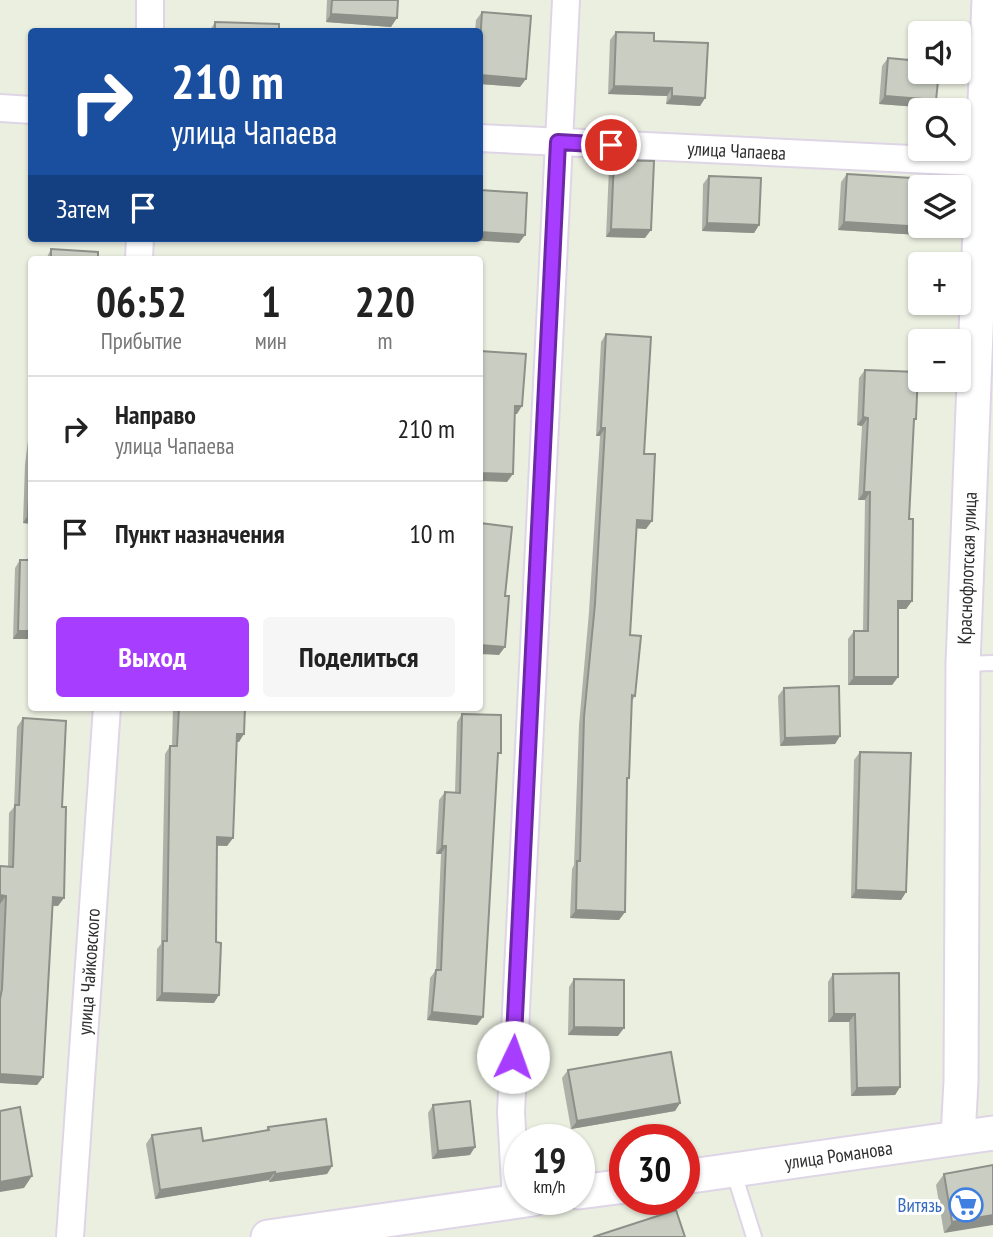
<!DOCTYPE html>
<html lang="ru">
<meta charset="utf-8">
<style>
:root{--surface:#fff;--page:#f6f6f6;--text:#222;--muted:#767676;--line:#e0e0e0;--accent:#a73dff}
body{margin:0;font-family:"PT Sans Narrow",sans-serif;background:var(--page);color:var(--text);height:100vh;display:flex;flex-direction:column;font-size:26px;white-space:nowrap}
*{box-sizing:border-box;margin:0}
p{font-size:23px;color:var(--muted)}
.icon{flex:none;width:38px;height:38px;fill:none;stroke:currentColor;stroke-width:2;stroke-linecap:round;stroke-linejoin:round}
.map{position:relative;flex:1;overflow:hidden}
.side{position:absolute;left:28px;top:256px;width:455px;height:455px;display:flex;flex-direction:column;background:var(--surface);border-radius:7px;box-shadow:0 2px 5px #0004}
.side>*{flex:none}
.banner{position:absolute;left:28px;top:28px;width:455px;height:214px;border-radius:7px;box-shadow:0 2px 5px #0004;background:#1a4fa0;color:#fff;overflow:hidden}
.tools{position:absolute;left:908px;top:21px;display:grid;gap:14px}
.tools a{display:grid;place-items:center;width:63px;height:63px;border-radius:7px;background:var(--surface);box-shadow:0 2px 5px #0004;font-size:35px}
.speed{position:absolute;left:504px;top:1124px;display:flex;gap:14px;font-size:35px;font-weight:700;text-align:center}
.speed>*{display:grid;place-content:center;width:91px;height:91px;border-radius:50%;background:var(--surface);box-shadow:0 2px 5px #0004;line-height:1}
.speed small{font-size:18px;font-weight:400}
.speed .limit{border:10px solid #d22;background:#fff;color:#111}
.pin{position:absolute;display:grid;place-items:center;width:60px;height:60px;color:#fff;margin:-30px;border:4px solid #fff;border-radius:50%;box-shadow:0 2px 7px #0007}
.me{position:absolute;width:77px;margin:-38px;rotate:3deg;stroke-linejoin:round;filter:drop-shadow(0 0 5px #0008)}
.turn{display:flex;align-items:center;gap:24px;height:147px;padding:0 28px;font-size:32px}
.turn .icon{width:91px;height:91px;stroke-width:2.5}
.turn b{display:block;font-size:49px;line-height:60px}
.then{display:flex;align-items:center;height:66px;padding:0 28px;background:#0003;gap:14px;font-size:26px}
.eta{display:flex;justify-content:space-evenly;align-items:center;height:119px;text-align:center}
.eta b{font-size:42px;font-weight:700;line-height:49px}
.cta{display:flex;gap:14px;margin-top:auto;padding:14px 28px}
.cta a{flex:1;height:80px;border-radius:7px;background:var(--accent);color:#fff;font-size:28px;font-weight:700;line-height:80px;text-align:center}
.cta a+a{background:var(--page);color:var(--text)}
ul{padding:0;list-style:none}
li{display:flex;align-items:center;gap:21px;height:105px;padding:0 28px;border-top:2px solid var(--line)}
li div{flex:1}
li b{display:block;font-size:26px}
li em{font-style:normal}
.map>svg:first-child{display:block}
</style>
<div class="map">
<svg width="993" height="1237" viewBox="0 0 993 1237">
<rect width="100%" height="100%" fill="#ebefe0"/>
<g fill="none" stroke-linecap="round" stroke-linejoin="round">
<defs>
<g id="service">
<path d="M963,664L993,663"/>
<path d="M733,1170L754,1237"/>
</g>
<g id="minor">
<path d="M150,32V0"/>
<path d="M0,108L32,110"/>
<path id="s1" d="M480,138L993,163"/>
<path d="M139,259L140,238"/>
<path d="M516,1201L511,1112L566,0"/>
<path id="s2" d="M70,1237L107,707"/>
</g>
<g id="tertiary">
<path id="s3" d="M958,1137L961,1081L963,664L989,0"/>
<path id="s4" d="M684,1177L993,1133"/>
<path d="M579,1192L625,1186"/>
<path d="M268,1237L533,1199"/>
</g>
</defs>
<use href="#service" stroke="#ded5e6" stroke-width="18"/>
<use href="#minor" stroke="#ded5e6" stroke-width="30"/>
<use href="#tertiary" stroke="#ded5e6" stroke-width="37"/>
<use href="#service" stroke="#fff" stroke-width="14"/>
<use href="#minor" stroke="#fff" stroke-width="26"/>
<use href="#tertiary" stroke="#fff" stroke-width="33"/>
</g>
<g fill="#aeb1a7">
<path d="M327,0H398L391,27L326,22Z"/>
<path d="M482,12L520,87L480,84V32H475L476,20Z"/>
<path d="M215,22L279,32H209Z"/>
<path d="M616,32L654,41L705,98L700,106L666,104L667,96L608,94L610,40Z"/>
<path d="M888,58L931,108L879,104L882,66Z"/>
<path d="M614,160L645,238L606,237L609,168Z"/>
<path d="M847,174L925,227L919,235L838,230L841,182Z"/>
<path d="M709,176L759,225L754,233L702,231L703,184Z"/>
<path d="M51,249L98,259H46Z"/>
<path d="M606,334L644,454L646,529L636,528L630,635L635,696L632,701L629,778L627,781L625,912L619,920L570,918L572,869L574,865L579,725L589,612L600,436H596L601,342Z"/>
<path d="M865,370L914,423L909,519L912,601L906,609H898V677L892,685H848V639L854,631H863L865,500H858L862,426L857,425L859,378Z"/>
<path d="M32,407V524L23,523L25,465Z"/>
<path d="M20,560L32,639H13L15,568Z"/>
<path d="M784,688L840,736L835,744L780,746L778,696Z"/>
<path d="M173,707H245L239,742H236L233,838L227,846H217L214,1003L156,1001L157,949L161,944L165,754L170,746H172Z"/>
<path d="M462,714L498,757L477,1025L427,1020L430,978L436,970L441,854H436L439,800L445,792L455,793L457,722Z"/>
<path d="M23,718L58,906H52L43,1077L37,1085L0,1083V866H8L9,813L14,807L17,727Z"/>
<path d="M860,752L906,892L901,900L851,898L854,760Z"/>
<path d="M833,974L900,1087L895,1095L851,1096L849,1022H828V982Z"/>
<path d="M574,979L618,1036L568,1035L569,987Z"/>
<path d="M568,1070L680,1103L675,1111L571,1129L562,1078Z"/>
<path d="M433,1105L470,1155L432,1159L428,1113Z"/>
<path d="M268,1127L332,1166L327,1174L269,1182V1180L155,1199L146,1144L152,1135L203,1141L266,1130Z"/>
<path d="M993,1165L944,1233L936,1185L944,1174Z"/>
</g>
<g fill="#8d9088">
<path d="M331,14L397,18L391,27L326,22Z"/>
<path d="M480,75L526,79L520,87L480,84Z"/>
<path d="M614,86L672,88L667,96L608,94Z"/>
<path d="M672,96L705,98L700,106L666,104Z"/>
<path d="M885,96L936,100L931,108L879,104Z"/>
<path d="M844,222L925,227L919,235L838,230Z"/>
<path d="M707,223L759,225L754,233L702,231Z"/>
<path d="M611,229L651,230L645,238L606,237Z"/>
<path d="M480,232L525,235L519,243L467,240L468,238H480Z"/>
<path d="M515,406H522L517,414H509Z"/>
<path d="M863,417L868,418L862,426L857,425Z"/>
<path d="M601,428H605L600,436H596Z"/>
<path d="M480,473L513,474L507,482L480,481Z"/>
<path d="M864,492H870L865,500H858Z"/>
<path d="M28,515H32V524L23,523Z"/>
<path d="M637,520L652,521L646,529L631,528Z"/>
<path d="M898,601H912L906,609H892Z"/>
<path d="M18,631H32V639H13Z"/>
<path d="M480,645L505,647L499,655L480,654Z"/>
<path d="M854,677H898L892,685H848Z"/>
<path d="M237,734H244L239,742H231Z"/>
<path d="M840,736L835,744L780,746L785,738Z"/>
<path d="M217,837L233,838L227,846L211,845Z"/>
<path d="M442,846H446L441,854H436Z"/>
<path d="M856,890L906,892L901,900L851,898Z"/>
<path d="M0,895L6,896L0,904Z"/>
<path d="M53,897L64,898L58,906L47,905Z"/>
<path d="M576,910L625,912L619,920L570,918Z"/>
<path d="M162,993L219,995L214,1003L156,1001Z"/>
<path d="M432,1012L483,1017L477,1025L427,1020Z"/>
<path d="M834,1014H855L849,1022H828Z"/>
<path d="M574,1027L624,1028L618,1036L568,1035Z"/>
<path d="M0,1074L43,1077L37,1085L0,1083Z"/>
<path d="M900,1087L895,1095L851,1096L857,1088Z"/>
<path d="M680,1103L675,1111L571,1129L577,1121Z"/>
<path d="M475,1147L470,1155L432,1159L438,1151Z"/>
<path d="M332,1166L327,1174L269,1182L275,1174Z"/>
<path d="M275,1172L269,1180L155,1199L160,1190Z"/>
<path d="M32,1176L24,1188L0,1192V1182Z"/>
<path d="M993,1215V1225L944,1233L952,1222Z"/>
</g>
<g fill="#cacec2" stroke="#8d9088" stroke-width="2">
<path d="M332,0H398L397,18L331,14Z"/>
<path d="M482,12L531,16L526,79L480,75V43Z"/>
<path d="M215,22L279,24V32H215Z"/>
<path d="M616,32L654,33V41L708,43L705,98L672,96V88L614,86Z"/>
<path d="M888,58L920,61V72H939L936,100L885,96Z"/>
<path d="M614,160L654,161L651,230L611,229Z"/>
<path d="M847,174L928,179L927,187H920V226H925V227L844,222Z"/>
<path d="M709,176L761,178L759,225L707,223Z"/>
<path d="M480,190L527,193L525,235L480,232Z"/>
<path d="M51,249L98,252V259H51Z"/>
<path d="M606,334L651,337L644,454H655L652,521L637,520L630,635L641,636L635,696L632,695L629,778H627L625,912L576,910L577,861H580L584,717L595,604L605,428H601Z"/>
<path d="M480,351L526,354L522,406H515L513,474L480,473Z"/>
<path d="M865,370L918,372L916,419H914L909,519H913L912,601H898V677H854V631H868L870,492H864L868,418L863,417Z"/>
<path d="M32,453V515H28Z"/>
<path d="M480,523L512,527L505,596H509L505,647L480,645Z"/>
<path d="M20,560H32V631H18Z"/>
<path d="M839,686L840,736L785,738L784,688Z"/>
<path d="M179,707H245L244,734H237L233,838L217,837L216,942L221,943L219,995L162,993L163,941H167L170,746H177Z"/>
<path d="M462,714L501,715V753H498L483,1017L432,1012L436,970H441L446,846H442L445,792L460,793Z"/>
<path d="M23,718L66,721L62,807H66L64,898L53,897L43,1077L0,1074V999L2,989L6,896L0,895V866L13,867L15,805H19Z"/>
<path d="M860,752L911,753L906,892L856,890Z"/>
<path d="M899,973L900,1087L857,1088L855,1014H834L833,974Z"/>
<path d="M574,979L624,980V1028L574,1027Z"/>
<path d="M671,1052L680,1103L577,1121L568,1070Z"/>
<path d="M470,1101L475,1147L438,1151L433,1105Z"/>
<path d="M20,1107L32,1176L0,1182V1111Z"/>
<path d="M326,1119L332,1166L275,1174V1172L160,1190L152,1135L201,1128L203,1141L269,1130L268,1127Z"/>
<path d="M993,1165V1215L952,1222L944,1174Z"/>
<path d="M676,1210L685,1237H593Z"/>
</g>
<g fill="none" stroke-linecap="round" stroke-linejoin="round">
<defs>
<path id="route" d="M513,1057L558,142L611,145"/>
</defs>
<use href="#route" stroke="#6d28a6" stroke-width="18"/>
<use href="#route" stroke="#a73dff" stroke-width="12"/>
</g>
<defs>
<symbol id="supermarket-ring" viewBox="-11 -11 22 22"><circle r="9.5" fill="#fff" stroke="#3f7fe0" stroke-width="1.5"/><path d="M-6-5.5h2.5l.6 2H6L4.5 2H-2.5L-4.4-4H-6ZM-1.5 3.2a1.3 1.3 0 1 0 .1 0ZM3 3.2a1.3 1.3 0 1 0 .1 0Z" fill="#3f7fe0"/></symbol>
</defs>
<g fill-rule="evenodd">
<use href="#supermarket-ring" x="947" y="1186" width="38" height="38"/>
</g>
<g text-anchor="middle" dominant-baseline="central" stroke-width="6" stroke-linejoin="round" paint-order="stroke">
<g font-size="19" fill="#2e2e2e" stroke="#fff">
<text stroke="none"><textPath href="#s1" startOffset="257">улица Чапаева</textPath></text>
<text stroke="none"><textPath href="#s3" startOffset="569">Краснофлотская улица</textPath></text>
<text stroke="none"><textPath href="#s2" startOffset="266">улица Чайковского</textPath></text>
<text stroke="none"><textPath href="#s4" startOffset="156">улица Романова</textPath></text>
</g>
<g font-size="19" fill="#366cbe" stroke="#fff" text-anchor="end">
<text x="942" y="1205">Витязь</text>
</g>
</g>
</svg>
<div class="tools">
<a><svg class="icon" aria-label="sound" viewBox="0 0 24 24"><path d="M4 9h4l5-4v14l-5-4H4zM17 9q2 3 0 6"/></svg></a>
<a><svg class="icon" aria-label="search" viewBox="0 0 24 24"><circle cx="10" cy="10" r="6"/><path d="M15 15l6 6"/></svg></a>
<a><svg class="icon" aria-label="layers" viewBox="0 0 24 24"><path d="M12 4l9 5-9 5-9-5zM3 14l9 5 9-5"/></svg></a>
<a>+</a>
<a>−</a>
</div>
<div class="speed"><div>19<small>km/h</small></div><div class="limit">30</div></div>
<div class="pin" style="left:611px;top:145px;background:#d93025"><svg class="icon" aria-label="arrive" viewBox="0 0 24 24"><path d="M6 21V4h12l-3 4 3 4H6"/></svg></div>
<svg class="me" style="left:513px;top:1057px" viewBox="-20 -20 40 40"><circle r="19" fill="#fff"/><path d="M0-13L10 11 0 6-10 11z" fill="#a73dff"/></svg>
<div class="banner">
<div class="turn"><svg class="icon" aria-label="right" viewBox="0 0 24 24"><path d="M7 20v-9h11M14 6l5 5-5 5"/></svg><div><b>210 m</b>улица Чапаева</div></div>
<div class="then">Затем<svg class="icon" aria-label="arrive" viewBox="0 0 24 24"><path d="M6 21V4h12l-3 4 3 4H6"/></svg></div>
</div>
<section class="side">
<div class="eta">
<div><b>06:52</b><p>Прибытие</p></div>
<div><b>1</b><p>мин</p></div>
<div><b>220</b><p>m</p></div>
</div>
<ul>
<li><svg class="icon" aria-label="right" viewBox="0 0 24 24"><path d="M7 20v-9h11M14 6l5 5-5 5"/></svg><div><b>Направо</b><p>улица Чапаева</p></div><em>210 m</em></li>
<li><svg class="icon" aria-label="arrive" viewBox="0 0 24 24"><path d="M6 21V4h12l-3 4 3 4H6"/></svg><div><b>Пункт назначения</b></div><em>10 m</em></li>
</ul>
<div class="cta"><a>Выход</a><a>Поделиться</a></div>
</section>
</div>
